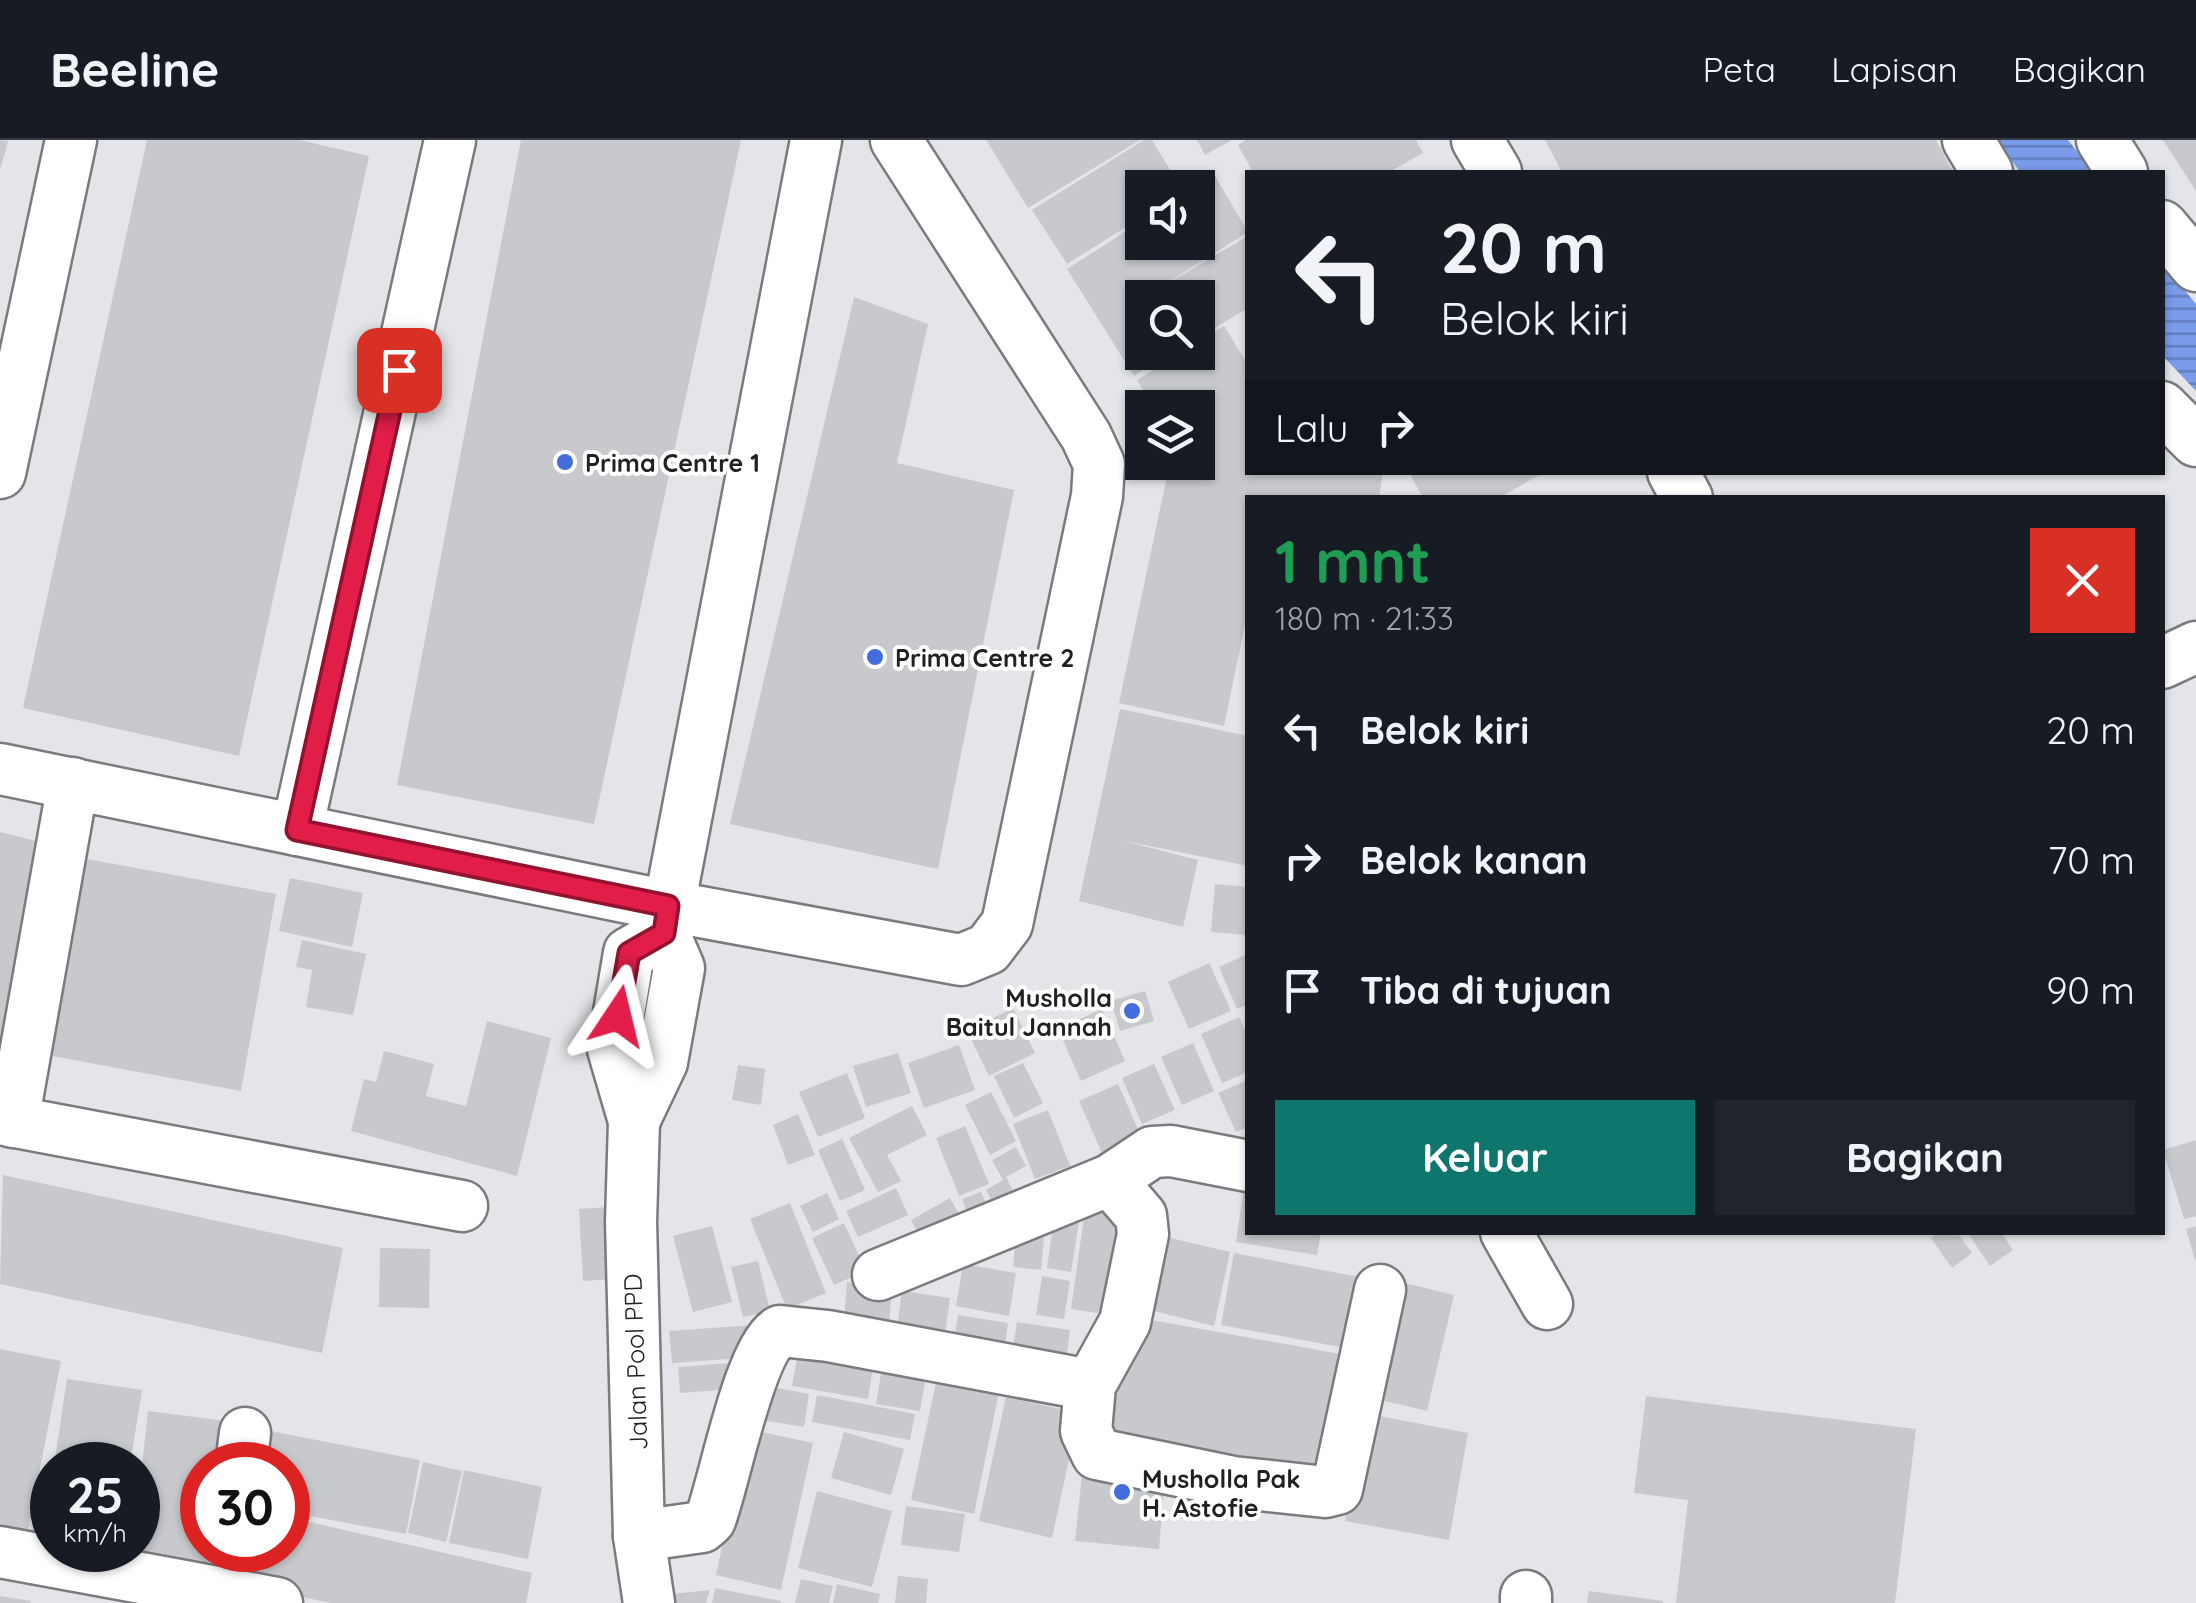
<!DOCTYPE html>
<html lang="id">
<meta charset="utf-8">
<style>
:root{--surface:#171b24;--page:#20242c;--text:#f1f3f6;--muted:#9ea1a6;--line:#363941;--accent:#0f766e}
body{margin:0;font-family:Quicksand,sans-serif;background:var(--page);color:var(--text);height:100vh;display:flex;flex-direction:column;font-size:38px;white-space:nowrap}
*{box-sizing:border-box;margin:0}
p{font-size:32px;color:var(--muted)}
.icon{flex:none;width:55px;height:55px;fill:none;stroke:currentColor;stroke-width:2;stroke-linecap:round;stroke-linejoin:round}
.map{position:relative;flex:1;overflow:hidden}
.details{position:absolute;left:1245px;top:355px;width:920px;height:740px;display:flex;flex-direction:column;background:var(--surface);border-radius:0px;box-shadow:0 2px 8px #0004}
.details>*{flex:none}
.guide{position:absolute;left:1245px;top:30px;width:920px;height:305px;border-radius:0px;box-shadow:0 2px 8px #0004;background:#171b24;color:var(--text);overflow:hidden}
.controls{position:absolute;left:1125px;top:30px;display:grid;gap:20px}
.controls a{display:grid;place-items:center;width:90px;height:90px;border-radius:0px;background:var(--surface);box-shadow:0 2px 8px #0004;font-size:50px}
.speed{position:absolute;left:30px;top:1302px;display:flex;gap:20px;font-size:50px;font-weight:700;text-align:center}
.speed>*{display:grid;place-content:center;width:130px;height:130px;border-radius:50%;background:var(--surface);box-shadow:0 2px 8px #0004;line-height:1}
.speed small{font-size:25px;font-weight:400}
.speed .limit{border:15px solid #d22;background:#fff;color:#111}
.pin{position:absolute;display:grid;place-items:center;width:85px;height:85px;color:#fff;margin:-42px;border-radius:20px;box-shadow:0 5px 15px #0006}
.me{position:absolute;width:110px;margin:-55px;rotate:10deg;stroke-linejoin:round;filter:drop-shadow(0 0 8px #0008)}
.turn{display:flex;align-items:center;gap:35px;height:210px;padding:0 30px;font-size:45px}
.turn .icon{width:130px;height:130px;stroke-width:2.5}
.turn b{display:block;font-size:70px;line-height:85px}
.then{display:flex;align-items:center;height:95px;padding:0 30px;background:#0003;gap:20px;font-size:38px}
.round{display:grid;place-items:center;flex:none;width:105px;height:105px;border-radius:0px;background:var(--page)}
.summary{display:flex;align-items:center;justify-content:space-between;height:170px;padding:0 30px}
h1{font-size:60px;font-weight:700;line-height:75px;color:#1e9e55}
.primary-button{display:flex;gap:20px;margin-top:auto;padding:20px 30px}
.primary-button a{flex:1;height:115px;border-radius:0px;background:var(--accent);color:#fff;font-size:40px;font-weight:700;line-height:115px;text-align:center}
.primary-button a+a{background:var(--page);color:var(--text)}
ul{padding:0;list-style:none}
li{display:flex;align-items:center;gap:30px;height:130px;padding:0 30px}
li div{flex:1}
li b{display:block;font-size:38px}
li em{font-style:normal}
header{display:flex;align-items:center;gap:60px;box-sizing:border-box;height:140px;padding:0 50px;background:var(--surface);border-bottom:2px solid var(--line)}
header strong{font-size:48px}
nav{display:flex;gap:55px;margin-inline-start:auto;font-size:35px}
.map>svg:first-child{display:block}
</style>
<header>
<strong>Beeline</strong>
<nav><a>Peta</a><a>Lapisan</a><a>Bagikan</a></nav>
</header>
<div class="map">
<svg width="2196" height="1463" viewBox="0 0 2196 1463">
<defs>
<pattern id="water-rules" width="6" height="5" patternUnits="userSpaceOnUse" patternTransform="scale(2.5)"><rect width="6" height="5" fill="#7a9be9"/><path d="M0 2.5h6" fill="none" stroke="#647ebc"/></pattern>
</defs>
<rect width="100%" height="100%" fill="#e3e5e8"/>
<g fill="url(#water-rules)">
<path d="M1997,0H2068L2093,32H2020Z"/>
<path d="M2162,123L2196,164V251L2163,216Z"/>
</g>
<g fill="#c7c9cc">
<path d="M0,0L8,1L1,27H0Z"/>
<path d="M147,0H299L369,16L239,616L23,568Z"/>
<path d="M521,0H741L594,684L397,645Z"/>
<path d="M986,0H1140L1028,68Z"/>
<path d="M1144,0H1152L1181,48H1142V77L1067,124L1032,70Z"/>
<path d="M1197,0H1232L1205,15Z"/>
<path d="M1246,0H1416L1423,13L1389,32H1253L1238,5Z"/>
<path d="M1545,0H1936L1953,32H1562Z"/>
<path d="M2163,0H2196V51Z"/>
<path d="M1215,36L1248,92L1151,153L1248,96V168L1198,198V158H1142V212H1173L1134,236L1067,129L1142,81V102H1198V47Z"/>
<path d="M854,157L928,184L897,323L1014,350L938,729L730,684Z"/>
<path d="M1224,186L1248,225V332H1383L1379,358H1248V470L1224,586L1119,563L1170,322H1198V268H1154L1137,240L1182,212H1198V203Z"/>
<path d="M1409,332H1544L1499,358H1423Z"/>
<path d="M1120,569L1248,596V726L1120,700L1198,720L1183,787L1079,761Z"/>
<path d="M0,692L48,704L2,906H0Z"/>
<path d="M71,716L276,754L241,951L36,913Z"/>
<path d="M290,738L363,753L352,807L279,791Z"/>
<path d="M1215,744L1248,747V795L1211,792Z"/>
<path d="M302,800L366,814L353,875L306,867L312,830L296,827Z"/>
<path d="M1248,814V864L1237,869L1219,827Z"/>
<path d="M1209,823L1231,871L1189,889L1168,842Z"/>
<path d="M1145,851L1154,881L1120,891L1111,861Z"/>
<path d="M1013,868L1035,913L989,936L967,891Z"/>
<path d="M1102,869L1125,921L1081,941L1058,889Z"/>
<path d="M1239,877L1248,897V932L1222,943L1201,894Z"/>
<path d="M487,881L551,898L517,1036L351,991L364,939L376,942L384,911L434,924L426,956L466,966Z"/>
<path d="M1193,903L1214,951L1182,965L1161,917Z"/>
<path d="M959,905L975,950L924,968L908,923Z"/>
<path d="M898,913L911,953L866,967L853,926Z"/>
<path d="M1023,923L1043,963L1014,978L994,936Z"/>
<path d="M1154,924L1175,970L1142,984L1122,938Z"/>
<path d="M738,925L765,929L761,965L732,960Z"/>
<path d="M847,933L865,978L818,997L799,952Z"/>
<path d="M1248,940V987L1236,992L1218,953Z"/>
<path d="M1118,944L1141,996L1102,1013L1079,961Z"/>
<path d="M991,952L1016,1001L990,1015L965,965Z"/>
<path d="M912,966L927,995L887,1015L901,1041L878,1052L849,998Z"/>
<path d="M1048,970L1070,1026L1035,1039L1013,984Z"/>
<path d="M798,974L815,1015L788,1025L773,985Z"/>
<path d="M965,986L989,1044L959,1056L936,998Z"/>
<path d="M842,999L865,1050L840,1061L818,1010Z"/>
<path d="M2196,1000V1076L2184,1079L2163,1010Z"/>
<path d="M1016,1007L1026,1026L1006,1037L1023,1071L1003,1082L986,1050L1003,1040L992,1020Z"/>
<path d="M3,1035L343,1108L322,1213L0,1144Z"/>
<path d="M1245,1041L1248,1092H1321L1317,1115L1236,1102Z"/>
<path d="M896,1048L908,1075L858,1097L846,1071Z"/>
<path d="M981,1052L994,1083L975,1090L962,1059Z"/>
<path d="M827,1053L839,1079L813,1092L800,1066Z"/>
<path d="M950,1058L966,1087L926,1108L911,1080Z"/>
<path d="M790,1063L826,1153L787,1169L750,1079Z"/>
<path d="M609,1067L613,1139L583,1141L579,1069Z"/>
<path d="M1085,1070L1132,1076L1118,1176L1071,1169Z"/>
<path d="M1055,1071L1080,1075L1071,1132L1047,1128Z"/>
<path d="M844,1083L866,1131L834,1145L812,1098Z"/>
<path d="M712,1086L732,1162L693,1172L673,1096Z"/>
<path d="M2196,1086V1120H2195L2186,1089Z"/>
<path d="M1939,1092H1957L1972,1113L1952,1128L1931,1098Z"/>
<path d="M1967,1092H2001L2013,1110L1990,1126Z"/>
<path d="M1016,1095L1044,1098L1041,1130L1013,1127Z"/>
<path d="M1170,1098L1230,1112L1214,1186L1154,1171Z"/>
<path d="M380,1108L430,1109L429,1168L379,1167Z"/>
<path d="M1234,1113L1364,1138L1351,1209L1221,1185Z"/>
<path d="M758,1121L770,1171L743,1177L731,1127Z"/>
<path d="M963,1124L1016,1133L1009,1176L956,1166Z"/>
<path d="M1042,1136L1070,1141L1064,1179L1036,1175Z"/>
<path d="M847,1142L892,1147L888,1196L843,1192Z"/>
<path d="M1401,1142L1454,1155L1427,1271L1373,1258Z"/>
<path d="M902,1151L950,1158L943,1208L895,1202Z"/>
<path d="M958,1175L1008,1183L1003,1221L952,1212Z"/>
<path d="M1129,1176L1357,1217L1335,1342L1108,1300Z"/>
<path d="M1017,1182L1070,1190L1065,1228L1011,1221Z"/>
<path d="M754,1185L757,1217L672,1223L669,1191Z"/>
<path d="M0,1209L61,1221L26,1400L0,1394Z"/>
<path d="M798,1213L873,1226L868,1259L792,1246Z"/>
<path d="M744,1222L746,1248L680,1253L678,1227Z"/>
<path d="M883,1222L927,1229L920,1271L876,1264Z"/>
<path d="M938,1233L1000,1247L974,1374L911,1360Z"/>
<path d="M67,1239L142,1250L130,1325H54Z"/>
<path d="M772,1247L809,1254L804,1287L767,1281Z"/>
<path d="M817,1255L915,1274L910,1300L812,1282Z"/>
<path d="M1646,1256L1916,1289L1895,1463H1676L1688,1360L1634,1353Z"/>
<path d="M1006,1257L1079,1273L1052,1398L979,1381Z"/>
<path d="M148,1271L226,1281L220,1325H202V1410H210L208,1432L130,1423L132,1410H138V1361Z"/>
<path d="M1364,1273L1468,1293L1449,1400L1345,1381Z"/>
<path d="M748,1289L813,1303L781,1450L716,1435Z"/>
<path d="M270,1291L420,1320L406,1394L288,1372V1325H264Z"/>
<path d="M844,1292L904,1309L891,1355L831,1338Z"/>
<path d="M423,1322L462,1331L446,1402L408,1393Z"/>
<path d="M1083,1325L1165,1334L1159,1409L1075,1401Z"/>
<path d="M464,1330L542,1347L528,1419L449,1403Z"/>
<path d="M50,1349H52V1404L43,1402Z"/>
<path d="M817,1351L892,1371L872,1447L798,1428Z"/>
<path d="M906,1366L965,1374L959,1412L901,1405Z"/>
<path d="M288,1377L532,1433L526,1463H331L254,1447L261,1410H288Z"/>
<path d="M898,1436L928,1439L926,1463H895Z"/>
<path d="M801,1439L833,1446L829,1463H795Z"/>
<path d="M837,1444L880,1454L878,1463H833Z"/>
<path d="M715,1448L781,1461V1463H712Z"/>
<path d="M710,1450L706,1463H672V1454Z"/>
<path d="M1589,1451L1663,1461V1463H1587Z"/>
<path d="M0,1456L31,1461L30,1463H0Z"/>
</g>
<g fill="none" stroke-linecap="round" stroke-linejoin="round">
<defs>
<g id="minor">
<path d="M1477,0L1496,32"/>
<path d="M1968,0L1987,32"/>
<path d="M2102,0L2122,32"/>
<path d="M2162,86L2196,126"/>
<path d="M2162,267L2196,301"/>
<path d="M1673,332L1687,358"/>
<path d="M0,333L71,0"/>
<path d="M2162,523L2196,507"/>
<path d="M0,629L668,766L961,820L988,809L1007,784L1097,356L1099,324L1086,296L896,0"/>
<path d="M297,690L450,0"/>
<path d="M0,979L462,1066"/>
<path d="M634,981L662,922L679,828L664,793L816,0"/>
<path d="M13,982L73,643"/>
<path d="M1110,1040L1141,1076L1143,1094L1125,1182L1090,1245L1086,1291L1097,1314L1233,1342L1325,1352L1337,1349L1380,1150"/>
<path d="M1506,1092L1547,1164"/>
<path d="M878,1135L1110,1040L1152,1012L1171,1011L1248,1026"/>
<path d="M241,1325L245,1293"/>
<path d="M639,1396L702,1387L710,1380C725,1341 748,1211 780,1191L828,1196L1090,1245"/>
<path d="M0,1412L277,1463"/>
<path d="M1526,1456V1463"/>
<path d="M649,1463L639,1396L631,1082L634,981L613,909L629,813L664,793"/>
</g>
</defs>
<use href="#minor" stroke="#797b7e" stroke-width="55"/>
<use href="#minor" stroke="#fff" stroke-width="50"/>
</g>
<g fill="none" stroke-linecap="round" stroke-linejoin="round">
<defs>
<path id="route" d="M399,230L297,690L668,766L664,793L629,813L618,876"/>
</defs>
<use href="#route" stroke="#92132f" stroke-width="25"/>
<use href="#route" stroke="#e11d48" stroke-width="18"/>
</g>
<g fill="#436cde" stroke="#fff" stroke-width="4">
<circle cx="565" cy="322" r="10"/>
<circle cx="875" cy="517" r="10"/>
<circle cx="1132" cy="871" r="10"/>
<circle cx="1122" cy="1352" r="10"/>
</g>
<g text-anchor="middle" dominant-baseline="central" stroke-width="8" stroke-linejoin="round" paint-order="stroke">
<g font-size="25" font-weight="bold" fill="#202122" stroke="#fff" text-anchor="start">
<text x="585" y="322">Prima Centre 1</text>
<text x="895" y="517">Prima Centre 2</text>
<text x="1112" y="857" text-anchor="end">Musholla<tspan x="1112" dy="29">Baitul Jannah</tspan></text>
<text x="1142" y="1338">Musholla Pak<tspan x="1142" dy="29">H. Astofie</tspan></text>
</g>
<g font-size="25" fill="#202122" stroke="#fff">
<text transform="translate(635 1222) rotate(-92)">Jalan Pool PPD</text>
</g>
</g>
</svg>
<div class="controls">
<a><svg class="icon" aria-label="sound" viewBox="0 0 24 24"><path d="M4 9h4l5-4v14l-5-4H4zM17 9q2 3 0 6"/></svg></a>
<a><svg class="icon" aria-label="search" viewBox="0 0 24 24"><circle cx="10" cy="10" r="6"/><path d="M15 15l6 6"/></svg></a>
<a><svg class="icon" aria-label="layers" viewBox="0 0 24 24"><path d="M12 4l9 5-9 5-9-5zM3 14l9 5 9-5"/></svg></a>
</div>
<div class="speed"><div>25<small>km/h</small></div><div class="limit">30</div></div>
<div class="pin" style="left:399px;top:230px;background:#d93025"><svg class="icon" aria-label="arrive" viewBox="0 0 24 24"><path d="M6 21V4h12l-3 4 3 4H6"/></svg></div>
<svg class="me" style="left:618px;top:876px" viewBox="-20 -20 40 40"><path d="M0-17L14 15 0 8-14 15z" fill="#e11d48" stroke="#fff" stroke-width="4"/></svg>
<div class="guide">
<div class="turn"><svg class="icon" aria-label="left" viewBox="0 0 24 24"><path d="M17 20v-9H6M10 6l-5 5 5 5"/></svg><div><b>20 m</b>Belok kiri</div></div>
<div class="then">Lalu<svg class="icon" aria-label="right" viewBox="0 0 24 24"><path d="M7 20v-9h11M14 6l5 5-5 5"/></svg></div>
</div>
<section class="details">
<div class="summary"><div><h1>1 mnt</h1><p>180 m · 21:33</p></div><a class="round" style="background:#d93025;color:#fff"><svg class="icon" aria-label="close" viewBox="0 0 24 24"><path d="M6 6l12 12M18 6L6 18"/></svg></a></div>
<ul>
<li><svg class="icon" aria-label="left" viewBox="0 0 24 24"><path d="M17 20v-9H6M10 6l-5 5 5 5"/></svg><div><b>Belok kiri</b></div><em>20 m</em></li>
<li><svg class="icon" aria-label="right" viewBox="0 0 24 24"><path d="M7 20v-9h11M14 6l5 5-5 5"/></svg><div><b>Belok kanan</b></div><em>70 m</em></li>
<li><svg class="icon" aria-label="arrive" viewBox="0 0 24 24"><path d="M6 21V4h12l-3 4 3 4H6"/></svg><div><b>Tiba di tujuan</b></div><em>90 m</em></li>
</ul>
<div class="primary-button"><a>Keluar</a><a>Bagikan</a></div>
</section>
</div>
